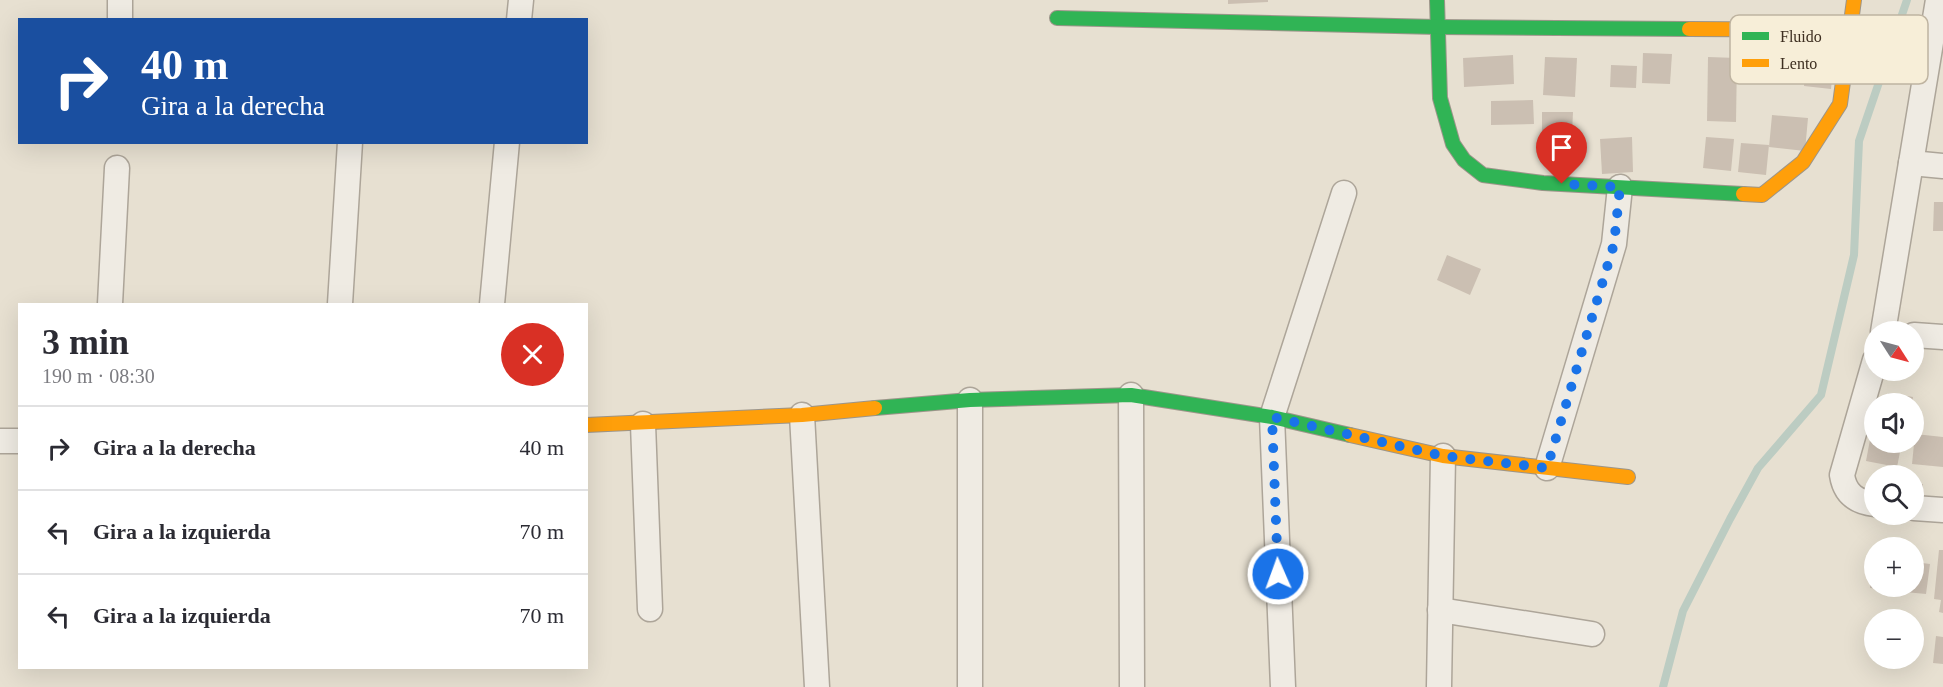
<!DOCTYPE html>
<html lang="es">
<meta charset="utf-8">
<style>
:root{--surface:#fff;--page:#f7f7f7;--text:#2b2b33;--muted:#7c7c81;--line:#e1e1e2}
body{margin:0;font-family:Georgia,serif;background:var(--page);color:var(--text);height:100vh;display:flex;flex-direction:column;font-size:22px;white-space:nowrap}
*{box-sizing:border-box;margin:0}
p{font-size:20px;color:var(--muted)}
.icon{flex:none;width:33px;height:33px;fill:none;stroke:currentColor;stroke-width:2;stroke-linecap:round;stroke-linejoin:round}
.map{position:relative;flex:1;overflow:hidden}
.details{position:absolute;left:18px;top:303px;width:570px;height:366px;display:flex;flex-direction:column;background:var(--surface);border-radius:0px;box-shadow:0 6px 24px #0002}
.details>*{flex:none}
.guide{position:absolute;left:18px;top:18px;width:570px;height:126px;border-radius:0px;box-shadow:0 6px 24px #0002;background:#1a4fa0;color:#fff;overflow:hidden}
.needle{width:39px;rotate:126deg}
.controls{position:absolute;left:1864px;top:321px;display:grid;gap:12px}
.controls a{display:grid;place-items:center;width:60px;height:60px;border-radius:50%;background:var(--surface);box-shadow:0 6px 24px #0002;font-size:30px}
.pin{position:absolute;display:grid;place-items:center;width:51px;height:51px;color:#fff;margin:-62px -26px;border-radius:50% 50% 50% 0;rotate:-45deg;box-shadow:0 0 6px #0007}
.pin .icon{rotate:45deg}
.me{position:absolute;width:66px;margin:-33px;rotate:358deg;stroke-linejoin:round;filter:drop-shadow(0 0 4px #0008)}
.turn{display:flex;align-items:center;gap:21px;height:126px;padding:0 24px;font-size:27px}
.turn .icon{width:78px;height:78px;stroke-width:2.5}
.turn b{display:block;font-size:42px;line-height:51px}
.round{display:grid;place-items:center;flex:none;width:63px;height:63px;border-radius:32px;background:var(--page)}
.headline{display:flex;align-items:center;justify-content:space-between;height:102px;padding:0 24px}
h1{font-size:36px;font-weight:700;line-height:45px}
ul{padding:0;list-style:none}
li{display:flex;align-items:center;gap:18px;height:84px;padding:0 24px;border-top:2px solid var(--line)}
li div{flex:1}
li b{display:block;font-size:22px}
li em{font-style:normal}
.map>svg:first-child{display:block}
</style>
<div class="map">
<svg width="1943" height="687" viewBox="0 0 1943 687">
<rect width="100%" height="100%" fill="#e7e0d1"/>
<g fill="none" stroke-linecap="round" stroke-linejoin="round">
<path stroke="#bcccc2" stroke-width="8" d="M1663,687L1683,611L1730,519L1758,468L1821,395L1854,255L1859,141L1907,0"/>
</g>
<g fill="#cbbfb2">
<path d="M1228,0H1268V2L1228,4Z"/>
<path d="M1807,50L1835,52L1831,89L1804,86Z"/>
<path d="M1643,53L1672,54L1670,84L1642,83Z"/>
<path d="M1513,55L1514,84L1464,87L1463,58Z"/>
<path d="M1545,57L1577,58L1575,97L1543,95Z"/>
<path d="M1708,57L1737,58L1736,122L1707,121Z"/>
<path d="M1611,65L1637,66L1636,88L1610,87Z"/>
<path d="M1533,100L1534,124L1491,125V101Z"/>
<path d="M1542,112H1573L1572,134H1542Z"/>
<path d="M1772,115L1808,118L1805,151L1769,147Z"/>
<path d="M1632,137L1633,172L1602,174L1600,139Z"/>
<path d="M1706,137L1734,139L1731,171L1703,168Z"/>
<path d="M1741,143L1769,145L1766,175L1738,172Z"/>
<path d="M1934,202H1943V231H1933Z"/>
<path d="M1447,255L1481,269L1470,295L1437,280Z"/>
<path d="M1888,393L1913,397L1912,404H1886Z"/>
<path d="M1872,429L1875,430V442H1902L1897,467L1866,461Z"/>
<path d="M1915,434L1943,437V467L1912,464Z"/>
<path d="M1915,483L1923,484L1922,497L1914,496Z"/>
<path d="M1939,550H1943V613L1939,612L1941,600L1934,599Z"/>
<path d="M1914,562L1930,564L1926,594L1905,592V586H1914Z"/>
<path d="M1872,563H1875V586H1898L1897,591L1870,588Z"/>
<path d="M1936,636L1943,637V664L1933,663Z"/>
</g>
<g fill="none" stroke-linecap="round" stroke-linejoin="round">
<defs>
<g id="street">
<path d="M120,0V20"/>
<path d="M519,20L521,0"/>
<path d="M1911,163L1943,166"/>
<path d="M110,304L117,168"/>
<path d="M340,304L350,142"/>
<path d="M492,304L507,142"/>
<path d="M1883,332L1938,0"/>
<path d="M1914,335L1943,337"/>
<path d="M1875,360L1842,475C1845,494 1856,502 1875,504"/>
<path d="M1131,395L1132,687"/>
<path d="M802,415L817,687"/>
<path d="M643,424L650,609"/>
<path d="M0,441H20"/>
<path d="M1547,468L1614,244L1620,187"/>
<path d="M1914,508L1943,510"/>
<path d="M1440,610L1592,634"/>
<path d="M970,687V400"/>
<path d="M1283,687L1272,417L1344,193"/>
<path d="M1439,687L1443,456"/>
</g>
<g id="fast">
<path d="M1437,0L1440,98L1453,144L1464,160L1483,175L1543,183L1743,194"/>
<path d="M1057,18L1437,27L1689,29"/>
<path d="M875,408L970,400L1131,395L1272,417L1350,435"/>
</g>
<g id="slow">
<path d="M1689,29L1852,30"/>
<path d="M1743,194L1762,195L1803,162L1840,104L1854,0"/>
<path d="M586,425L802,415L875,408"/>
<path d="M1350,435L1443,456L1628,477"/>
</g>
</defs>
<use href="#street" stroke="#ada599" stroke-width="27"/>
<use href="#fast" stroke="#9c958a" stroke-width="16"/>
<use href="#slow" stroke="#9c958a" stroke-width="16"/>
<use href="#street" stroke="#efebe3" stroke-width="24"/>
<use href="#fast" stroke="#30b455" stroke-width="14"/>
<use href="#slow" stroke="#ff9f0a" stroke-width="14"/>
</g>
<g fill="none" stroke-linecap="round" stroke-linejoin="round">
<path stroke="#1a73e8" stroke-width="10" stroke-dasharray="0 18" d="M1278,574L1272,417L1443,456L1547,468L1614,244L1620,187L1562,184"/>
</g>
<rect x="1730" y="15" width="198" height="69" rx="9" fill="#f7eed8" stroke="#bfb4a1" stroke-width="1.5"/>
<rect x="1742" y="32" width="27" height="8" fill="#30b455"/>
<rect x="1742" y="59" width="27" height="8" fill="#ff9f0a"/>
<g font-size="16" fill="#3d2e20">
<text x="1780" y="42">Fluido</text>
<text x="1780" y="69">Lento</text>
</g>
</svg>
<div class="controls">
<a><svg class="needle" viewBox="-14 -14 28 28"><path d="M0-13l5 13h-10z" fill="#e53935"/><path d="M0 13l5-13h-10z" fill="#7c7c81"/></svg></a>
<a><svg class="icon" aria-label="sound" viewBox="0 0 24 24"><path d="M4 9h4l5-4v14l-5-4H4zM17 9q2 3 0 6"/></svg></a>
<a><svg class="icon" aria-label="search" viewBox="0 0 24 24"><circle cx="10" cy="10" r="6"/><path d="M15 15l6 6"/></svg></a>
<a>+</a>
<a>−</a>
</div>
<div class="pin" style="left:1562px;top:184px;background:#d93025"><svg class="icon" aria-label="arrive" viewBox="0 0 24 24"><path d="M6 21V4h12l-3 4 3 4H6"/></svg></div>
<svg class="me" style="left:1278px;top:574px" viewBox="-20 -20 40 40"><circle r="17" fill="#1a73e8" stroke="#fff" stroke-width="3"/><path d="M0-11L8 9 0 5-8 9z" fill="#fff"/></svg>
<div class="guide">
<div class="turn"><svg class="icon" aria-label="right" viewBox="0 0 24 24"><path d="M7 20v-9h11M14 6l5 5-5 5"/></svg><div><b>40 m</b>Gira a la derecha</div></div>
</div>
<section class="details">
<div class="headline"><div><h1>3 min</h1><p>190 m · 08:30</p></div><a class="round" style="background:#d93025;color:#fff"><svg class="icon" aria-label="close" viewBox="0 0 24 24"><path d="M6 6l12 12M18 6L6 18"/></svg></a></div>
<ul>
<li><svg class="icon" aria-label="right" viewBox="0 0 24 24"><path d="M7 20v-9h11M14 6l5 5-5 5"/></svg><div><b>Gira a la derecha</b></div><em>40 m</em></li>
<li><svg class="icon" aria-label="left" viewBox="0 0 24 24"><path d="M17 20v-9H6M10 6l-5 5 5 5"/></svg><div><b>Gira a la izquierda</b></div><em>70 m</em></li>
<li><svg class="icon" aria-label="left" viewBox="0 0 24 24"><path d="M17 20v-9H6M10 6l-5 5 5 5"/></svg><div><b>Gira a la izquierda</b></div><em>70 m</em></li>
</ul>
</section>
</div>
